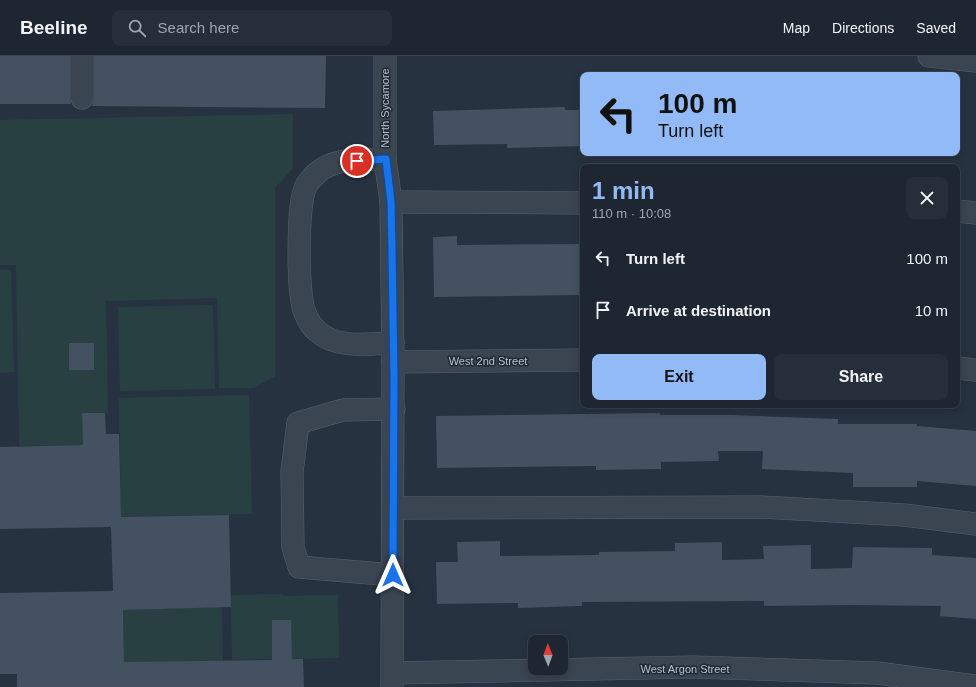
<!DOCTYPE html>
<meta charset="utf-8">
<style>
:root{--surface:#1d2631;--page:#252e39;--text:#f1f3f6;--muted:#a0a5ab;--line:#3b434d;--accent:#92baf6}
body{margin:0;font-family:Helvetica,sans-serif;background:var(--page);color:var(--text);height:100vh;display:flex;flex-direction:column;font-size:15px;white-space:nowrap}
*{box-sizing:border-box;margin:0}
p{font-size:13px;color:var(--muted)}
.icon{flex:none;width:22px;height:22px;fill:none;stroke:currentColor;stroke-width:2;stroke-linecap:round;stroke-linejoin:round}
.map{position:relative;flex:1;overflow:hidden}
.sheet{position:absolute;left:580px;top:108px;width:380px;height:244px;display:flex;flex-direction:column;background:var(--surface);border-radius:8px;box-shadow:0 2px 10px #0003,0 0 0 1px var(--line)}
.sheet>*{flex:none}
.hud{position:absolute;left:580px;top:16px;width:380px;height:84px;border-radius:8px;box-shadow:0 2px 10px #0003,0 0 0 1px var(--line);background:#92baf6;color:#111;overflow:hidden}
.needle{width:26px;rotate:359deg}
.controls{position:absolute;left:528px;top:579px;display:grid;gap:8px}
.controls a{display:grid;place-items:center;width:40px;height:40px;border-radius:8px;background:var(--surface);box-shadow:0 2px 10px #0003,0 0 0 1px var(--line);font-size:20px}
.pin{position:absolute;display:grid;place-items:center;width:34px;height:34px;color:#fff;margin:-17px;border:2px solid #fff;border-radius:50%;box-shadow:0 1px 4px #0007}
.me{position:absolute;width:44px;margin:-22px;rotate:0deg;stroke-linejoin:round;filter:drop-shadow(0 0 3px #0008)}
.turn{display:flex;align-items:center;gap:14px;height:84px;padding:0 12px;font-size:18px}
.turn .icon{width:52px;height:52px;stroke-width:2.5}
.turn b{display:block;font-size:28px;line-height:34px}
.round{display:grid;place-items:center;flex:none;width:42px;height:42px;border-radius:8px;background:var(--page)}
.head{display:flex;align-items:center;justify-content:space-between;height:68px;padding:0 12px}
h1{font-size:24px;font-weight:800;line-height:30px;color:var(--accent)}
.button{display:flex;gap:8px;margin-top:auto;padding:8px 12px}
.button a{flex:1;height:46px;border-radius:8px;background:var(--accent);color:#111;font-size:16px;font-weight:800;line-height:46px;text-align:center}
.button a+a{background:var(--page);color:var(--text)}
ul{padding:0;list-style:none}
li{display:flex;align-items:center;gap:12px;height:52px;padding:0 12px}
li div{flex:1}
li b{display:block;font-size:15px}
li em{font-style:normal}
header{display:flex;align-items:center;gap:24px;box-sizing:border-box;height:56px;padding:0 20px;background:var(--surface);border-bottom:1px solid var(--line)}
header strong{font-size:19px}
nav{display:flex;gap:22px;margin-inline-start:auto;font-size:14px}
.search{width:280px;height:36px;background:var(--page);display:flex;align-items:center;gap:10px;box-sizing:border-box;padding:0 14px;border-radius:8px;color:var(--muted);font-size:15px}
.map>svg:first-child{display:block}
</style>
<header>
<strong>Beeline</strong>
<div class="search"><svg class="icon" aria-label="search" viewBox="0 0 24 24"><circle cx="10" cy="10" r="6"/><path d="M15 15l6 6"/></svg>Search here</div>
<nav><a>Map</a><a>Directions</a><a>Saved</a></nav>
</header>
<div class="map">
<svg width="976" height="631" viewBox="0 0 976 631">
<rect width="100%" height="100%" fill="#273241"/>
<g fill="#294042">
<path d="M293,58V112L275,132V320L254,332H219L217,242L106,245L108,357H82L83,389L19,390L16,209H0V64Z"/>
<path d="M0,214H11L14,316L0,317Z"/>
<path d="M213,249L215,333L120,335L118,251Z"/>
<path d="M249,339L252,458L121,461L119,342Z"/>
<path d="M283,538V540L338,539L339,602L232,604L231,539Z"/>
<path d="M222,551L223,605L124,606L123,554Z"/>
</g>
<g fill="#435160">
<path d="M0,0H70V42L71,48H0Z"/>
<path d="M94,0H326L325,52L92,50L94,42Z"/>
<path d="M565,51V54H583V90L507,92V88L434,89L433,55Z"/>
<path d="M457,180V189L579,188L580,239L434,241L433,181Z"/>
<rect x="69" y="287" width="25" height="27"/>
<path d="M82,357H105L106,378H119L121,461L229,459L231,551L123,554L124,606L272,604V564H291L292,603H303L304,631H17V618H0V537L113,535L111,471L0,473V391L83,389Z"/>
<path d="M660,357V359H732L838,363V368H917V370L976,375V430L917,425V431H853V417L762,413L763,395H718L719,405L661,406V413L596,414V410L437,412L436,360Z"/>
<path d="M500,485V500L599,499V496L675,495V487L722,486V504L764,503L763,490L811,489V513L852,512L853,491L932,492V499L976,502V563L940,560L941,550L852,549L764,550V545L582,546V550L518,552V547L437,548L436,506H458L457,486Z"/>
</g>
<g fill="none" stroke-linecap="round" stroke-linejoin="round">
<defs>
<g id="minor">
<path d="M82,0V42"/>
<path d="M385,0V103L391,146L393,306L392,631"/>
<path d="M929,0L976,5"/>
<path d="M385,103C362,104 333,101 316,118C313,121 308,126 306,130C297,146 297,239 305,257C307,262 312,271 317,275C336,293 369,288 393,287"/>
<path d="M391,146L583,147"/>
<path d="M957,155L976,157"/>
<path d="M393,306L583,304"/>
<path d="M957,312L976,314"/>
<path d="M393,452L761,451L904,459L976,468"/>
<path d="M393,519L299,511L293,491L292,416L298,367L343,354L394,353"/>
<path d="M393,617L693,611L877,617L976,630"/>
</g>
</defs>
<use href="#minor" stroke="#59626e" stroke-width="23"/>
<use href="#minor" stroke="#3b4451" stroke-width="22"/>
</g>
<g fill="none" stroke-linecap="round" stroke-linejoin="round">
<defs>
<path id="route" d="M357,105L386,103L391,146L392,193L394,322L393,519"/>
</defs>
<use href="#route" stroke="#114b97" stroke-width="10"/>
<use href="#route" stroke="#1a73e8" stroke-width="7"/>
</g>
<g text-anchor="middle" dominant-baseline="central" stroke-width="3" stroke-linejoin="round" paint-order="stroke">
<g font-size="11" fill="#b8c0cb" stroke="#202936">
<text transform="translate(385 52) rotate(-90)">North Sycamore</text>
<text x="488" y="305">West 2nd Street</text>
<text x="685" y="613">West Argon Street</text>
</g>
</g>
</svg>
<div class="controls">
<a><svg class="needle" viewBox="-14 -14 28 28"><path d="M0-13l5 13h-10z" fill="#e53935"/><path d="M0 13l5-13h-10z" fill="#a0a5ab"/></svg></a>
</div>
<div class="pin" style="left:357px;top:105px;background:#d93025"><svg class="icon" aria-label="arrive" viewBox="0 0 24 24"><path d="M6 21V4h12l-3 4 3 4H6"/></svg></div>
<svg class="me" style="left:393px;top:519px" viewBox="-20 -20 40 40"><path d="M0-17L14 15 0 8-14 15z" fill="#1a73e8" stroke="#fff" stroke-width="4"/></svg>
<div class="hud">
<div class="turn"><svg class="icon" aria-label="left" viewBox="0 0 24 24"><path d="M17 20v-9H6M10 6l-5 5 5 5"/></svg><div><b>100 m</b>Turn left</div></div>
</div>
<section class="sheet">
<div class="head"><div><h1>1 min</h1><p>110 m · 10:08</p></div><a class="round"><svg class="icon" aria-label="close" viewBox="0 0 24 24"><path d="M6 6l12 12M18 6L6 18"/></svg></a></div>
<ul>
<li><svg class="icon" aria-label="left" viewBox="0 0 24 24"><path d="M17 20v-9H6M10 6l-5 5 5 5"/></svg><div><b>Turn left</b></div><em>100 m</em></li>
<li><svg class="icon" aria-label="arrive" viewBox="0 0 24 24"><path d="M6 21V4h12l-3 4 3 4H6"/></svg><div><b>Arrive at destination</b></div><em>10 m</em></li>
</ul>
<div class="button"><a>Exit</a><a>Share</a></div>
</section>
</div>
